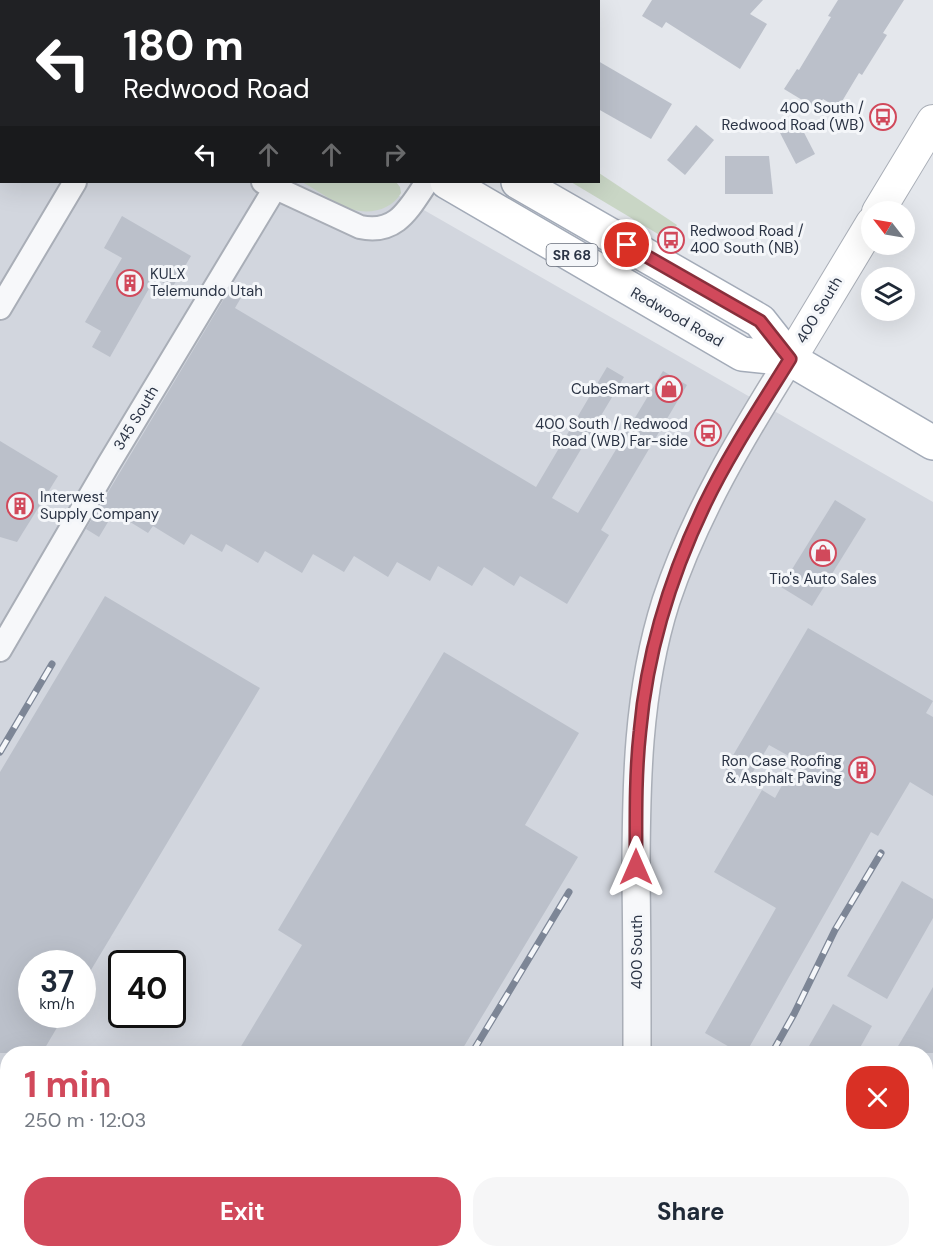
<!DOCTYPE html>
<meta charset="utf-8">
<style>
:root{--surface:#fff;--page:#f6f6f7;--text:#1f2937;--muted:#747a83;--accent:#d1495b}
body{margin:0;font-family:"DM Sans",sans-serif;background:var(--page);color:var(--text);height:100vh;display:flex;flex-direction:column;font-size:22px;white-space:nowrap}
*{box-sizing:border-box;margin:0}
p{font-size:20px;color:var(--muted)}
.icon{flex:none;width:33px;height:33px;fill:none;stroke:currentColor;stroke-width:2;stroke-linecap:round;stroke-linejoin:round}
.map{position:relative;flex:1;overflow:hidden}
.sheet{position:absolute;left:0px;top:1046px;width:933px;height:212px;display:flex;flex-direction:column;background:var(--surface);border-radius:24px 24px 0 0;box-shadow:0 6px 24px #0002}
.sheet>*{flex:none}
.hud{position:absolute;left:0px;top:0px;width:600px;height:183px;box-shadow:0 6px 24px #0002;background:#202124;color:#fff;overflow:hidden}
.needle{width:39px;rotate:301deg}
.buttons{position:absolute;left:861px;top:201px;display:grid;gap:12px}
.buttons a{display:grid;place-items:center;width:54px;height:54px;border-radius:50%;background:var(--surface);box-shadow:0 6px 24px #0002;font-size:30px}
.speed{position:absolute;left:18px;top:950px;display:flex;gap:12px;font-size:30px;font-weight:700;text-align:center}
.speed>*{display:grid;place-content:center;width:78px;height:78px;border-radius:50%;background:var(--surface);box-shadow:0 6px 24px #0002;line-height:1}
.speed small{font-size:15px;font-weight:400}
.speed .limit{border:3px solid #111;border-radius:9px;background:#fff;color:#111}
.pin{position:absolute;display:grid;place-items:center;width:51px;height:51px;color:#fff;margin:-26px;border:3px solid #fff;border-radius:50%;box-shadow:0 2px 6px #0007}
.me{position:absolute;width:66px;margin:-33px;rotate:0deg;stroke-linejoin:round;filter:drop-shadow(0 0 4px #0008)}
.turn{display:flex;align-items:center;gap:21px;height:126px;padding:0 24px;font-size:27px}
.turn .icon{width:78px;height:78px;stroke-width:2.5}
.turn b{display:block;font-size:42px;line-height:51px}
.lanes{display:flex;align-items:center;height:57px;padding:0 24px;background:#0003;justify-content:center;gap:30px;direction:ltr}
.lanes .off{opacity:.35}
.round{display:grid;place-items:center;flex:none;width:63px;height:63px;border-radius:24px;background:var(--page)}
.head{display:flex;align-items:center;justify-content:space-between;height:102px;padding:0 24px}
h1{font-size:36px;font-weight:700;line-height:45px;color:var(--accent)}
.primary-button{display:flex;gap:12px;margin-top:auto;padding:12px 24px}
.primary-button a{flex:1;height:69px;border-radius:24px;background:var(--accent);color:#fff;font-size:24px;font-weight:700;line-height:69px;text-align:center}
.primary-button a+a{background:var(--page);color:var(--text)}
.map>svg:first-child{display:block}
</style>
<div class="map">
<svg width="933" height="1256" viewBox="0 0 933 1256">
<rect width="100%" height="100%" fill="#e4e7ec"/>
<path fill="#d2d6de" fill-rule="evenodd" d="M0,0H60L2,2V182H375L933,502V1256H0ZM32,963H82V1014H32ZM122,963H172V1014H122ZM8,1053H926V1250H8Z"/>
<g fill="#c9d6c5">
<path d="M599,173L677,225L668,240L571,182H598Z"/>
<path d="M302,182H396L400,187L401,193C392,210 369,215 351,209C334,203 317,190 302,182Z"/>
</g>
<g fill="#bbc0ca">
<path d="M652,0H763L750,14L767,24L740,69L666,22L662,28L642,16Z"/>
<path d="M838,0H904L883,33L887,35L862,75L859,73L838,108L823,99L817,109L784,89L797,69L799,70L831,17L828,16Z"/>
<path d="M598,61L672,104L651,139L598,109Z"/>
<path d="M796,117L815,154L796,164L777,127Z"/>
<path d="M696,125L714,140L685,175L667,160Z"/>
<path d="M725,156H769L773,194H725Z"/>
<path d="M122,216L191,256L172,288L155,278L110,357L92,347L101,331L85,322L122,258L104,248Z"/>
<path d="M234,282L246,289L235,308L536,487L607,367L624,377L552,498L578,513L663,371L687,385L601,530L609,535L567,604L520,576L514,586L484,567L472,586L438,566L430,581L397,562L388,577L354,556L344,572L313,554L302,573L265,551L258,563L226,544L222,552L191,534L184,545L153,526L148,533L114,512L99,537L86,529Z"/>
<path d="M0,441L58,476L17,542L0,537Z"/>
<path d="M835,500L866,519L812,606L781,587Z"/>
<path d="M105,596L260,688L82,985V963H32V1014H65L42,1053H0V772Z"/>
<path d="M808,628L933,701L926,713L933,717V796L910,782L878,836L871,832L746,1053H740L705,1033L776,908L714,872L762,790L775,798L796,760L769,745L747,782L725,769Z"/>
<path d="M444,652L579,733L525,825L578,857L460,1053H237L302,945L278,930Z"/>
<path d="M902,881L933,899V918L887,999L847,976Z"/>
<path d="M933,987V1053H894Z"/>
<path d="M833,1004L872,1026L857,1053H805Z"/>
</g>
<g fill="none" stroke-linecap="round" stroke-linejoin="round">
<defs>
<g id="minor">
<path d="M263,182L360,227C397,235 409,208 427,182"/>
<path d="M0,308L75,182"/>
<path d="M0,650L108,465L275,188"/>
</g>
<g id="tertiary">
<path d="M637,1053C637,995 637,938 636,880C636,786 637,692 666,601C695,514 742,436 790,359"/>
<path d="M639,1250V1256"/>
</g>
<g id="secondary">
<path d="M878,212L933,121"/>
<path d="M790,359L872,223"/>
</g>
<g id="primary">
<path d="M130,0L133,2"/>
<path d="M203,0L205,2"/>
<path d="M447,182L742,354L790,359"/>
<path d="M518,182L760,321L790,359L933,443"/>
</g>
</defs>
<use href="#minor" stroke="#a9aeb7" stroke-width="26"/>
<use href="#tertiary" stroke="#a9aeb7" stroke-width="30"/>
<use href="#secondary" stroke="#a9aeb7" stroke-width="34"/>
<use href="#primary" stroke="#a3abb8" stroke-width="36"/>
<use href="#minor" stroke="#f7f8fa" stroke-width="22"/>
<use href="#tertiary" stroke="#f7f8fa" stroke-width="27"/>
<use href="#secondary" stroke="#fff" stroke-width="32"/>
<use href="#primary" stroke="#fff" stroke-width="33"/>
<defs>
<g id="rail">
<path d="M0,752L52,664"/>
<path d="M472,1053L569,892"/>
<path d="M772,1053L794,1014L835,930L881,853"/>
<path d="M350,1256L354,1250"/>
</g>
</defs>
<use href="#rail" stroke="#7d8696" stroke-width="7"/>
<use href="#rail" stroke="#f4f6f9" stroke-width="4.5" stroke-dasharray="14" stroke-linecap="butt"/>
</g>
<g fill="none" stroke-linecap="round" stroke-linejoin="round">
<defs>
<path id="route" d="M627,245L760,321L790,359C761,406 729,454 705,504C671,575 647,652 640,731C635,776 636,822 636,867"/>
</defs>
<use href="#route" stroke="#882f3b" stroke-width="15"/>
<use href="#route" stroke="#d1495b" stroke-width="10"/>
</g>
<defs>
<symbol id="bus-ring" viewBox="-11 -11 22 22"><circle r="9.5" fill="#f4f6f9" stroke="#d1495b" stroke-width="1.5"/><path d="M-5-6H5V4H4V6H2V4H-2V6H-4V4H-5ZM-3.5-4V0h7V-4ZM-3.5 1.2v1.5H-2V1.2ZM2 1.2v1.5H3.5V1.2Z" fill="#d1495b"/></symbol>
<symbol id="building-ring" viewBox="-11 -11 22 22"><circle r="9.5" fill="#f4f6f9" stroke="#d1495b" stroke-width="1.5"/><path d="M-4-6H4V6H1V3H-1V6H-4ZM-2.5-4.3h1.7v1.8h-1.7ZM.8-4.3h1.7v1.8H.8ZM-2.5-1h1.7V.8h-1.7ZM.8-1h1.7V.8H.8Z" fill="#d1495b"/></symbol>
<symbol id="shop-ring" viewBox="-11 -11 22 22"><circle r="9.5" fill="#f4f6f9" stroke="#d1495b" stroke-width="1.5"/><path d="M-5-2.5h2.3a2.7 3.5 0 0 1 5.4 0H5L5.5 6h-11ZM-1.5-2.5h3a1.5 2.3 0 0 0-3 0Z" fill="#d1495b"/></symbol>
</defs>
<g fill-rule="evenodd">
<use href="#bus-ring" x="868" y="102" width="30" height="30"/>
<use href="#bus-ring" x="656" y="225" width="30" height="30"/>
<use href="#building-ring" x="115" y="268" width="30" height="30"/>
<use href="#shop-ring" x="654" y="374" width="30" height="30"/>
<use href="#bus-ring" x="693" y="418" width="30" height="30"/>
<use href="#building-ring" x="5" y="491" width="30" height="30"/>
<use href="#shop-ring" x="808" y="538" width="30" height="30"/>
<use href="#building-ring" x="847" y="755" width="30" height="30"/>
</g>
<g text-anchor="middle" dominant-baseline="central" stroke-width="6" stroke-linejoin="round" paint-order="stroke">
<rect fill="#f4f6f9" stroke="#676e7b" stroke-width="1.5" x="546.5" y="244" width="51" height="22" rx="4.5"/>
<g font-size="14" font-weight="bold" fill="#2b3445">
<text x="572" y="255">SR 68</text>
</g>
<g font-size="15" fill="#2b3445" stroke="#f4f6f9" text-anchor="end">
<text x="864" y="108">400 South /<tspan x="864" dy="17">Redwood Road (WB)</tspan></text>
<text x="690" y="231" text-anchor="start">Redwood Road /<tspan x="690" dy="17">400 South (NB)</tspan></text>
<text x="150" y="274" text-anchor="start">KULX<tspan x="150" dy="17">Telemundo Utah</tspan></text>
<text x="650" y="389">CubeSmart</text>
<text x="688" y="424">400 South / Redwood<tspan x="688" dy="17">Road (WB) Far-side</tspan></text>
<text x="40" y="497" text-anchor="start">Interwest<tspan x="40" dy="17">Supply Company</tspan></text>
<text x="823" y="579" text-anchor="middle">Tio's Auto Sales</text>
<text x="842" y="761">Ron Case Roofing<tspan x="842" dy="17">&amp; Asphalt Paving</tspan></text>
</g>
<g font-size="15" fill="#2b3445" stroke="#f4f6f9">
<text transform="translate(819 310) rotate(-59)">400 South</text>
<text transform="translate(677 317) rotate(30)">Redwood Road</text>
<text transform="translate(136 418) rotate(-59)">345 South</text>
<text transform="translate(637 952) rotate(-90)">400 South</text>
</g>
</g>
</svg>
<div class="buttons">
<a><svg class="needle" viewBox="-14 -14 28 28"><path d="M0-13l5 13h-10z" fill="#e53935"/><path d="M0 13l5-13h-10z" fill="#747a83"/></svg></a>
<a><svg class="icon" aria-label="layers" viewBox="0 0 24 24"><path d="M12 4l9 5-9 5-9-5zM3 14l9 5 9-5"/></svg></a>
</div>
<div class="speed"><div>37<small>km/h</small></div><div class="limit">40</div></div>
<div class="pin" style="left:627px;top:245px;background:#d93025"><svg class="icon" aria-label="arrive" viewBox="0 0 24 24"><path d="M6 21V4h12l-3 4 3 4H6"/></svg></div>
<svg class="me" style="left:636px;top:867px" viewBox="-20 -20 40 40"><path d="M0-17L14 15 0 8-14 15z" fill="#d1495b" stroke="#fff" stroke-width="4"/></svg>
<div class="hud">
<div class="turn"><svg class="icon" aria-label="left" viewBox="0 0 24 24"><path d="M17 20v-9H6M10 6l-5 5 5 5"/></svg><div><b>180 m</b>Redwood Road</div></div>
<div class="lanes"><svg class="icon" aria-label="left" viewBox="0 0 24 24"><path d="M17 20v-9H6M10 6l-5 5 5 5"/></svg><svg class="icon off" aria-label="ahead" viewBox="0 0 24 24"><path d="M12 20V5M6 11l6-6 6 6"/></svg><svg class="icon off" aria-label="ahead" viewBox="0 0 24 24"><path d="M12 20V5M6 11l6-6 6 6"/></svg><svg class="icon off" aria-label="right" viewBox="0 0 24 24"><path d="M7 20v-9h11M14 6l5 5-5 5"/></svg></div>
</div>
<section class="sheet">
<div class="head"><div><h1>1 min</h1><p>250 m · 12:03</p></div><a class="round" style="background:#d93025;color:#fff"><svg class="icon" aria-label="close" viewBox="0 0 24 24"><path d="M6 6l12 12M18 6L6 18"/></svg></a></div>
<div class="primary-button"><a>Exit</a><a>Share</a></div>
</section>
</div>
